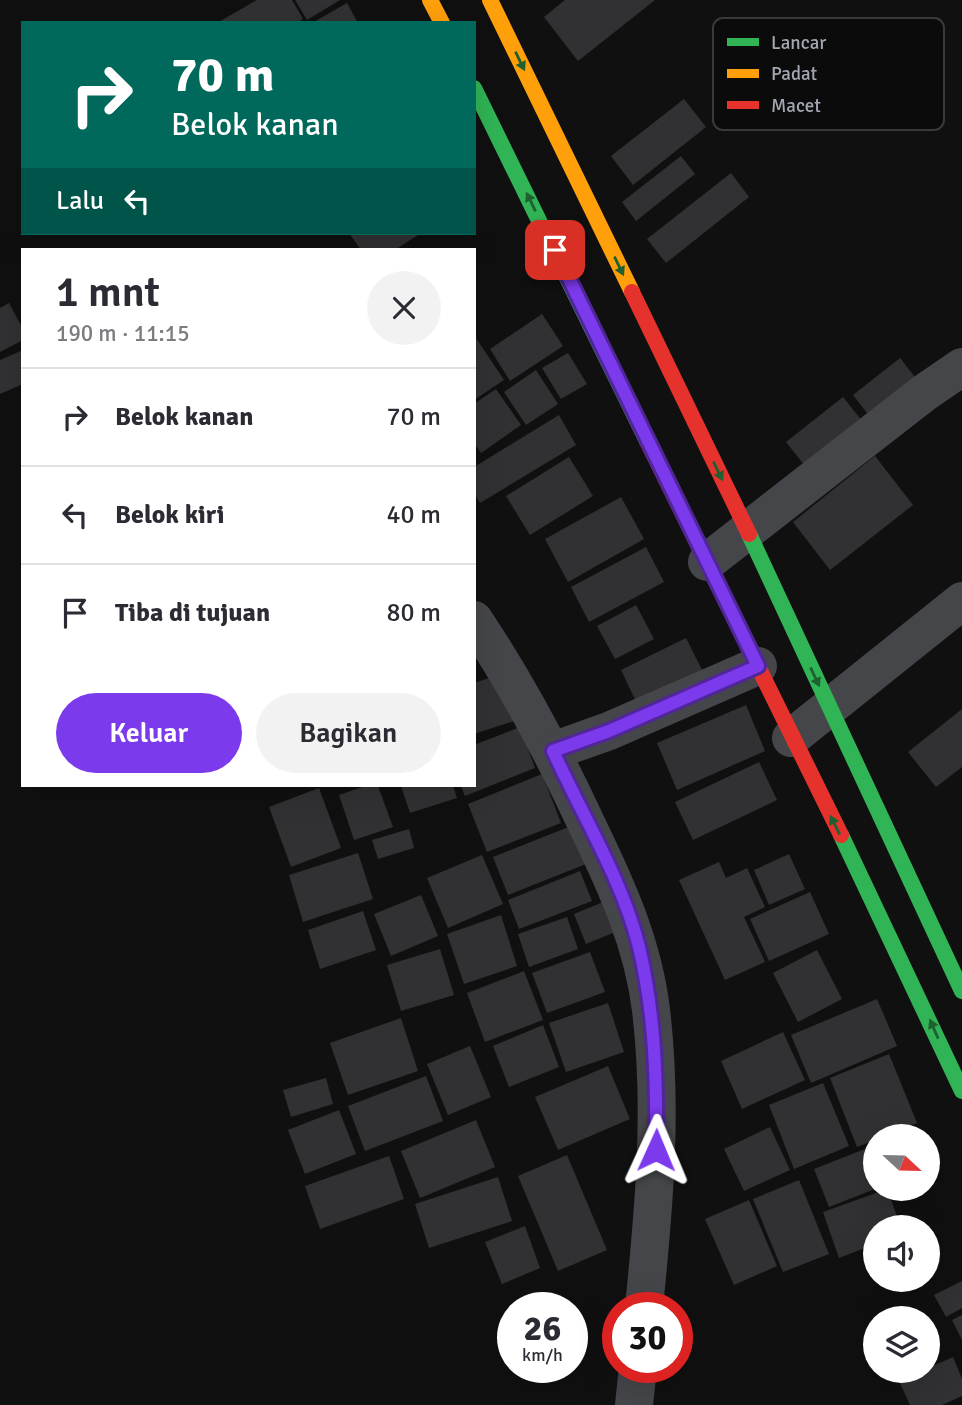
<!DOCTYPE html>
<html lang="id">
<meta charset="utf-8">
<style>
:root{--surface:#fff;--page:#f2f2f3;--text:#2b2b33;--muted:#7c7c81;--line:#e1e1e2;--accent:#7c3aed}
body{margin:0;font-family:Signika,sans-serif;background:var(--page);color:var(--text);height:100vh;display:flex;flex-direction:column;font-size:26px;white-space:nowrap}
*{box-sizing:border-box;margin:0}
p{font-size:23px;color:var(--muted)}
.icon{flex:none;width:38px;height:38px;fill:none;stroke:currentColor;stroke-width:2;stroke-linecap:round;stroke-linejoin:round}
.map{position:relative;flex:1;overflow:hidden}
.sheet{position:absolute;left:21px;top:248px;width:455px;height:539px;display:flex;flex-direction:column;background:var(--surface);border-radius:0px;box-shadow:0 7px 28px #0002}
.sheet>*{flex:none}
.guide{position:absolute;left:21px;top:21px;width:455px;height:214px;border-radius:0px;box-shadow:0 7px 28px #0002;background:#00695c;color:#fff;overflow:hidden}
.needle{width:46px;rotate:112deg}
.buttons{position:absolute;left:863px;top:1124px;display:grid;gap:14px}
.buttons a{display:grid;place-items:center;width:77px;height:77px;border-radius:50%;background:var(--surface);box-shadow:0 7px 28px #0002;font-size:35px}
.speed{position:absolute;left:497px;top:1292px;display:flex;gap:14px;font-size:35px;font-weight:700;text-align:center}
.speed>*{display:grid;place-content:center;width:91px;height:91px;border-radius:50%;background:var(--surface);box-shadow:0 7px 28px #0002;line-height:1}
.speed small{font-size:18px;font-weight:400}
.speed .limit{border:10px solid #d22;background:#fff;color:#111}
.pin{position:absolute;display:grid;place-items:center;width:60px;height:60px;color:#fff;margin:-30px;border-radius:14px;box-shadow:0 4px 10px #0006}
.me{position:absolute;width:77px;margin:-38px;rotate:1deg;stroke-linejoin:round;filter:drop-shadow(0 0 5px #0008)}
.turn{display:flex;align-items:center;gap:24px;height:147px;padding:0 35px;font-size:32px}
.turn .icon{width:91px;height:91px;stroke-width:2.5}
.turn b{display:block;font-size:49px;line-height:60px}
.then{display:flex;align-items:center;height:66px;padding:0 35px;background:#0003;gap:14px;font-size:26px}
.round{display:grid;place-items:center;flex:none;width:74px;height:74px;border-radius:37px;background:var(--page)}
.overview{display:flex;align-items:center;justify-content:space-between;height:119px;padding:0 35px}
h1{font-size:42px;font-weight:600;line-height:52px}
.action{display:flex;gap:14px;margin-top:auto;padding:14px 35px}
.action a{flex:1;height:80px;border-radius:42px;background:var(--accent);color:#fff;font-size:28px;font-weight:600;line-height:80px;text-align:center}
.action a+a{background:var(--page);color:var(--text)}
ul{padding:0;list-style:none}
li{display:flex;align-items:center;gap:21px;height:98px;padding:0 35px;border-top:2px solid var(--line)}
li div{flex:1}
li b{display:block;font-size:26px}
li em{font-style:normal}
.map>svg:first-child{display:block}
</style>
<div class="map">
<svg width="962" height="1405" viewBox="0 0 962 1405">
<rect width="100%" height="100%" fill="#101011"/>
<g fill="#313133">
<path d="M257,0H292L303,19L297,23H217Z"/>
<path d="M295,0H340L307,20Z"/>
<path d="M565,0H655L578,61L544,17Z"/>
<path d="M347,3L358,23H312Z"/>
<path d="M684,99L706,127L633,185L611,156Z"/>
<path d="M681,156L695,174L636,221L622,202Z"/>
<path d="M731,173L749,197L666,263L647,239Z"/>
<path d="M349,233H421L395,250H361Z"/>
<path d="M9,303L23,329V340L0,352V308Z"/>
<path d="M542,314L563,346L510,381L490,349Z"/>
<path d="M474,335L504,380L474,400Z"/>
<path d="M23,350V384L0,394V360Z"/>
<path d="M568,353L587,384L561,399L542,368Z"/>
<path d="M900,358L925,390L878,427L853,395Z"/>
<path d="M536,370L558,404L526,425L504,392Z"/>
<path d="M496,389L521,425L481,453L474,443V404Z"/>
<path d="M843,397L870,431L813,476L786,442Z"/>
<path d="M559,415L576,445L480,503L474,493V467Z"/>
<path d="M875,456L913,505L830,570L793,522Z"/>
<path d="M569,457L593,496L530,535L506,496Z"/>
<path d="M621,497L644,539L568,582L545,539Z"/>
<path d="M646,547L664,582L589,622L571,587Z"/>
<path d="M636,605L654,639L615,659L597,626Z"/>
<path d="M686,638L705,676L639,708L621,670Z"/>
<path d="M501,674L517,720L474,734V683Z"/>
<path d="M746,705L765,751L677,790L657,743Z"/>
<path d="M962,709V767L936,787L908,752Z"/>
<path d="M520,727L535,768L465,796L461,786H474V745Z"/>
<path d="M759,762L777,800L693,840L675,802Z"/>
<path d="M542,774L561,823L487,852L468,804Z"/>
<path d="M365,786H378L393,827L354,840L339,795Z"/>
<path d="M401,786H453L457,798L410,813Z"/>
<path d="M319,788L341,848L291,867L269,807Z"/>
<path d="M571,826L586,864L508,895L493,857Z"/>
<path d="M409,829L414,848L378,859L372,840Z"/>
<path d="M358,853L373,899L303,922L289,875Z"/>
<path d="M789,854L805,889L769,905L754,870Z"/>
<path d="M482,855L503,904L448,928L427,878Z"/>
<path d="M719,862L726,878L747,868L765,907L744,917L765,962L725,980L679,880Z"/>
<path d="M580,871L592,901L519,929L508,900Z"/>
<path d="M810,892L829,934L769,961L750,919Z"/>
<path d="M421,895L438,936L391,956L374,914Z"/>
<path d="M608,900L620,930L586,944L574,914Z"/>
<path d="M363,911L376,950L320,969L308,930Z"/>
<path d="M501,915L517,966L464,984L447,934Z"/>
<path d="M567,917L578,949L529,967L518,934Z"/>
<path d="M440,949L454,995L401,1011L387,965Z"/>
<path d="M817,950L842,999L798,1022L773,973Z"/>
<path d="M590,952L605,992L547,1013L532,973Z"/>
<path d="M524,971L543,1020L485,1042L467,993Z"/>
<path d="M877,999L897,1046L811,1083L791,1035Z"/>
<path d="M608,1003L624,1052L566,1072L549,1023Z"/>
<path d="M401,1018L418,1071L348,1095L330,1043Z"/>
<path d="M543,1025L559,1067L509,1087L493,1046Z"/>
<path d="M783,1032L805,1080L742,1109L721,1061Z"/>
<path d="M470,1046L491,1097L448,1115L427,1064Z"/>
<path d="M889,1054L917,1123L885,1136H875V1140L857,1147L830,1078Z"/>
<path d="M608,1066L630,1119L558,1150L535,1097Z"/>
<path d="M426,1076L443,1121L365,1151L348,1106Z"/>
<path d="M326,1078L333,1104L291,1117L283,1090Z"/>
<path d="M823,1083L849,1146L794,1169L769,1105Z"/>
<path d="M339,1110L356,1154L305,1174L288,1130Z"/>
<path d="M476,1120L495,1167L420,1198L401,1151Z"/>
<path d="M770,1127L790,1170L744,1191L724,1149Z"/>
<path d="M875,1145V1189L829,1207L814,1169Z"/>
<path d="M567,1155L607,1250L558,1271L518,1176Z"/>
<path d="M389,1156L404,1199L320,1229L305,1186Z"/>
<path d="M498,1177L512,1221L429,1248L415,1204Z"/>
<path d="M799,1180L829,1254L783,1272L753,1199Z"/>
<path d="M887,1189L901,1227H875V1244L839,1258L823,1212Z"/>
<path d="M749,1200L777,1266L734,1285L705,1219Z"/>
<path d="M525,1226L540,1268L502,1284L485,1242Z"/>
<path d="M962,1281V1308L946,1317L934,1295Z"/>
<path d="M962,1315V1340L952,1320Z"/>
<path d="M953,1357L962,1379V1396L942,1405H910L899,1381Z"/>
</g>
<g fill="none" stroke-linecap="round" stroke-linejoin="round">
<g stroke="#454649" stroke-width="38">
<path d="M707,562L924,393L962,367"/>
<path d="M474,620C518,686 554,754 587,825C616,885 643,943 651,1010C663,1109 654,1208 644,1307"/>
<path d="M791,738L962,601"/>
<path d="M553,751L609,731L758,666"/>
<path d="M634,1405L638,1367"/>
</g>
<g stroke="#30b455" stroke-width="16">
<path d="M474,88L647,441"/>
<path d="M749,534L962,991"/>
<path d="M841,835L962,1091"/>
</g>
<g stroke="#ff9f0a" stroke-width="16">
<path d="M430,0L442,23"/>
<path d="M490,0L632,292"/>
</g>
<g stroke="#e5322d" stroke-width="16">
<path d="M632,292L749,534"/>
<path d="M647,441L841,835"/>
</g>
</g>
<defs><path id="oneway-solid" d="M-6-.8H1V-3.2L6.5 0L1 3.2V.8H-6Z" transform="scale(1.75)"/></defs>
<g fill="#1e6030">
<use href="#oneway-solid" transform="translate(520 61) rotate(64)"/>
<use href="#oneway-solid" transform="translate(531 202) rotate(-116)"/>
<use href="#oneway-solid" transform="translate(619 266) rotate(64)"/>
<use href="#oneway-solid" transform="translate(718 471) rotate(64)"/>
<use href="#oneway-solid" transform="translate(815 677) rotate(65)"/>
<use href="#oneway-solid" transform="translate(835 825) rotate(-117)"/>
<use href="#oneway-solid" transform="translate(934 1029) rotate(-114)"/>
</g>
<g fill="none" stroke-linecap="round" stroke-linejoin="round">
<defs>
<path id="route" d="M555,250L758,666L609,731L553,751C582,815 622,879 639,947C655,1014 657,1081 656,1150"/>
</defs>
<use href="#route" stroke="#51269a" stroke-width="18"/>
<use href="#route" stroke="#7c3aed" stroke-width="12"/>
</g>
<rect x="713" y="18" width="231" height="112" rx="10" fill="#0b0b0c" stroke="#383a3e" stroke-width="2"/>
<rect x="727" y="38" width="32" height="8" fill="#30b455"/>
<rect x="727" y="69" width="32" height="9" fill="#ff9f0a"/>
<rect x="727" y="101" width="32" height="8" fill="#e5322d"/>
<g font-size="19" fill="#a2a7b2">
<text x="771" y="49">Lancar</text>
<text x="771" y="80">Padat</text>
<text x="771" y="112">Macet</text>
</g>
</svg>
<div class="buttons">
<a><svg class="needle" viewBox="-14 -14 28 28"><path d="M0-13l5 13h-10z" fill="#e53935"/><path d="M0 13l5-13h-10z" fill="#7c7c81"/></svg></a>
<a><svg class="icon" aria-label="sound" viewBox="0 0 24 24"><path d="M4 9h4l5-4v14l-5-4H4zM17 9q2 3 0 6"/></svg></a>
<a><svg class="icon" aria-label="layers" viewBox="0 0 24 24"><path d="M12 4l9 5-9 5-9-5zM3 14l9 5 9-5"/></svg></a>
</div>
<div class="speed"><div>26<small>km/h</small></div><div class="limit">30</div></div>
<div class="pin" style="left:555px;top:250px;background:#d93025"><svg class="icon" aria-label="arrive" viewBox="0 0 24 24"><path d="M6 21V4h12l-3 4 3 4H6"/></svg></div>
<svg class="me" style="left:656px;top:1150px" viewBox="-20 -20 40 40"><path d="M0-17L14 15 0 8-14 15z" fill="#7c3aed" stroke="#fff" stroke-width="4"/></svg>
<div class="guide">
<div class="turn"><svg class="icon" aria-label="right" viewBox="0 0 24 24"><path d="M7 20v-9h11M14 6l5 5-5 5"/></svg><div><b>70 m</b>Belok kanan</div></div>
<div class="then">Lalu<svg class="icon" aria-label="left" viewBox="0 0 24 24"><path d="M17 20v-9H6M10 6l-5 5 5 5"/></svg></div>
</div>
<section class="sheet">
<div class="overview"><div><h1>1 mnt</h1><p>190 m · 11:15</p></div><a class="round"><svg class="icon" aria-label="close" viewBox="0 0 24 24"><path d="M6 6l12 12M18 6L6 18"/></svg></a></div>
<ul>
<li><svg class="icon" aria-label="right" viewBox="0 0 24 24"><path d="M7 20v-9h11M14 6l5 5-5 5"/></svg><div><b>Belok kanan</b></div><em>70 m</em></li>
<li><svg class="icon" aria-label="left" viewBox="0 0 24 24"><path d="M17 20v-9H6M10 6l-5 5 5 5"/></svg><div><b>Belok kiri</b></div><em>40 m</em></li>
<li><svg class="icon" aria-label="arrive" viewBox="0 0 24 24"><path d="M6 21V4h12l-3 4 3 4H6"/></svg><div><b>Tiba di tujuan</b></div><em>80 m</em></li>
</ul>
<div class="action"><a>Keluar</a><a>Bagikan</a></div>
</section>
</div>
